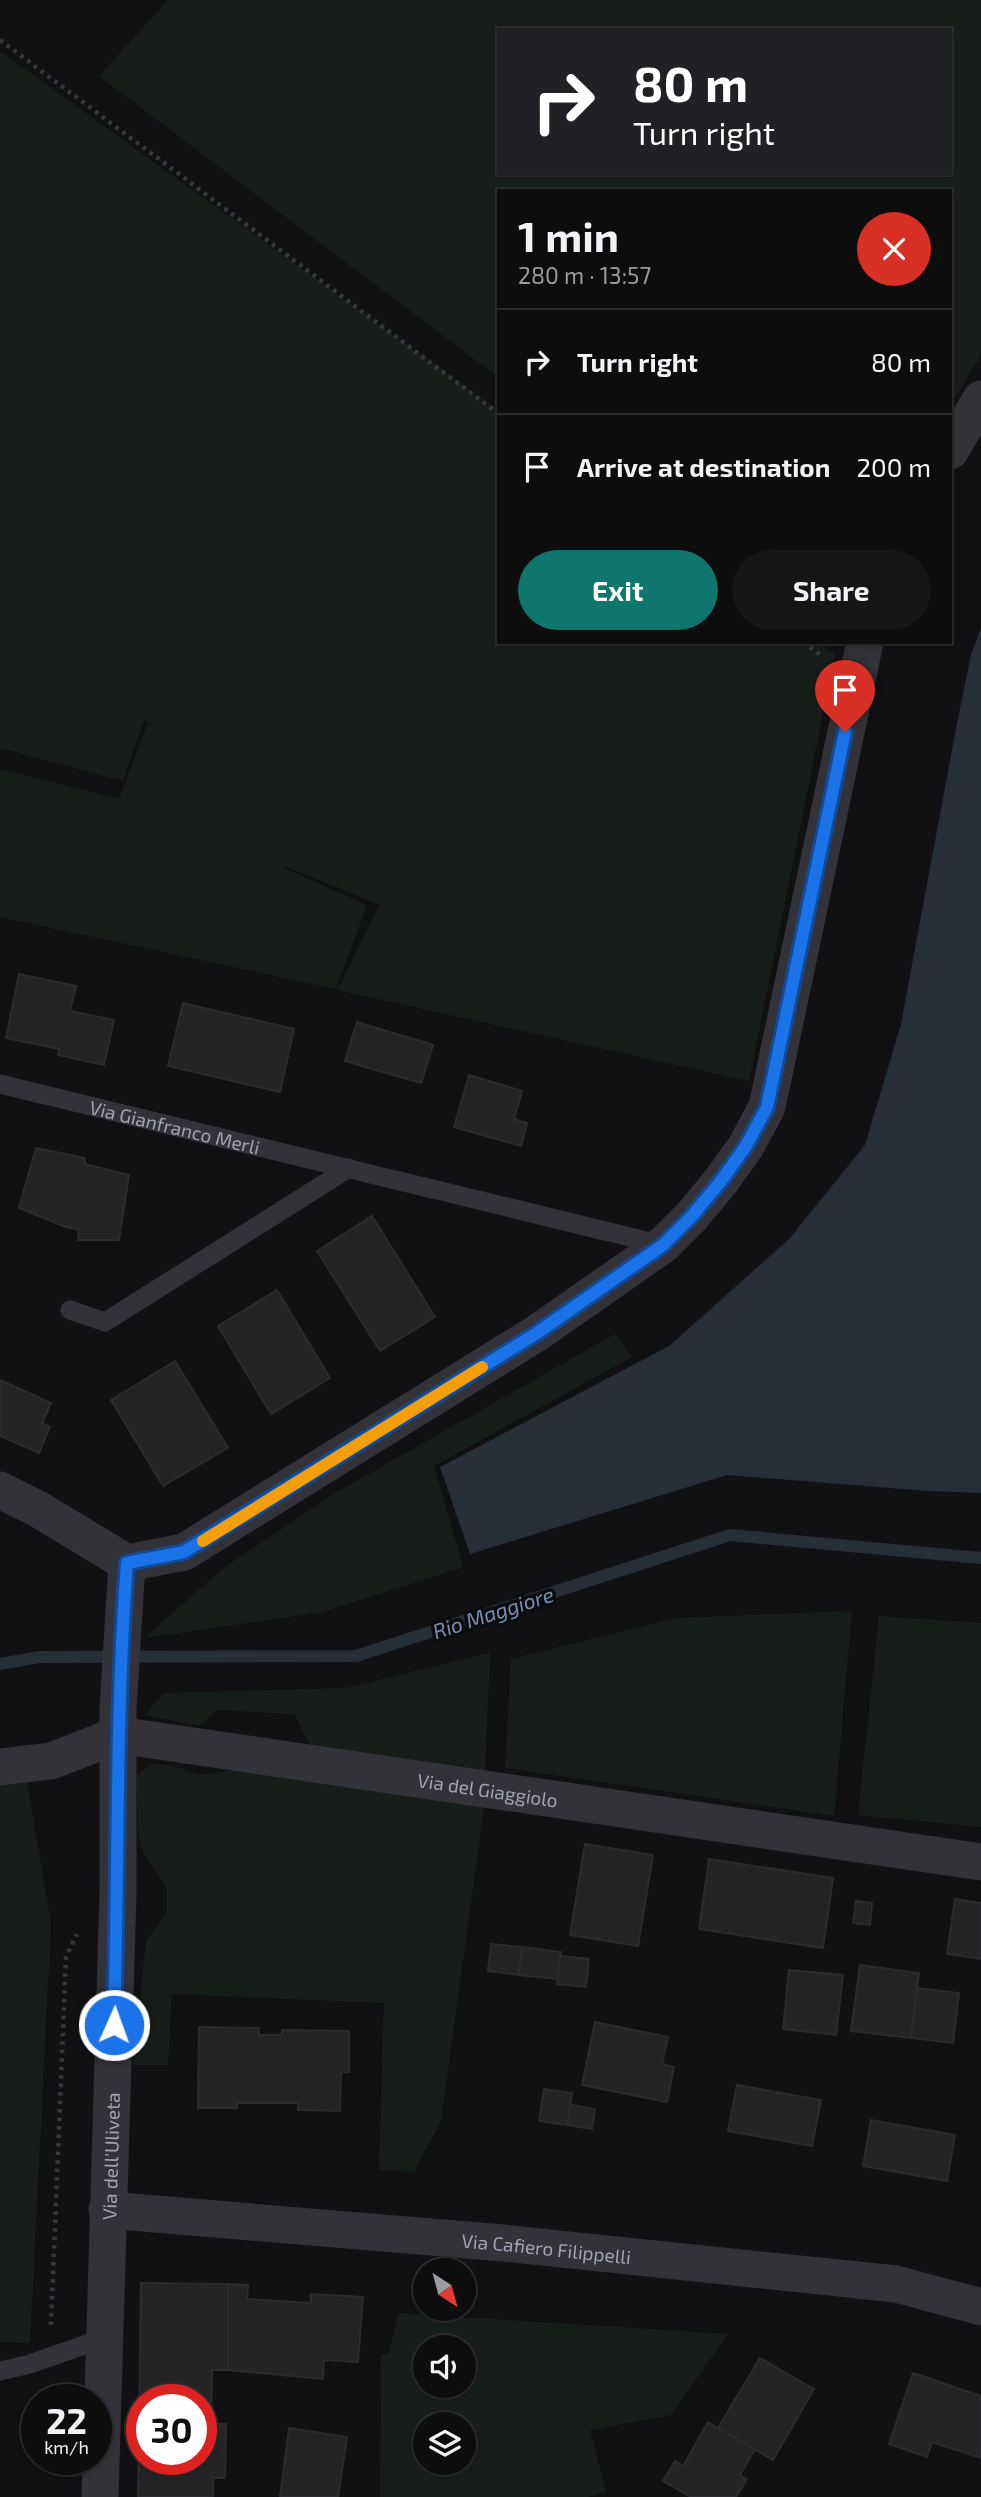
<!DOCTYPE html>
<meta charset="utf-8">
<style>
:root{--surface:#0d0d0e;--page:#161617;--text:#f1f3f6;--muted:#9a9c9e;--line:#2d2d2e;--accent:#0f766e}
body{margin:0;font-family:"Exo 2",sans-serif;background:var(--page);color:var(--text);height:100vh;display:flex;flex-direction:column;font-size:26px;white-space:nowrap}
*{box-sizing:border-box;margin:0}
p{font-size:23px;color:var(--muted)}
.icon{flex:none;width:38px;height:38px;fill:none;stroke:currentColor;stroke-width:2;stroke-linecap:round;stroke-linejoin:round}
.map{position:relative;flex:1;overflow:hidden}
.sheet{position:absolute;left:497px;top:189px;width:455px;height:455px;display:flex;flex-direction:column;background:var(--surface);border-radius:0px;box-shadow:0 2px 5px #0004,0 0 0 2px var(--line)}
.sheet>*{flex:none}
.guide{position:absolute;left:497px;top:28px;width:455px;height:147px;border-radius:0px;box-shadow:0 2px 5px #0004,0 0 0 2px var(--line);background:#202124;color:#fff;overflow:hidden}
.needle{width:46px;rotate:144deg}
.buttons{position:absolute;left:413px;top:2258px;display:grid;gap:14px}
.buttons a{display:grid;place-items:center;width:63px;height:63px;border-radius:50%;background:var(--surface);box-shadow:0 2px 5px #0004,0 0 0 2px var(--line);font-size:35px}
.speed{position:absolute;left:21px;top:2384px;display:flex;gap:14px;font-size:35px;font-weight:700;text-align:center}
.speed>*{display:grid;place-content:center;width:91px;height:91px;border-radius:50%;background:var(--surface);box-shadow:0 2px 5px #0004,0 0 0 2px var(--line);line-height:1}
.speed small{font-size:18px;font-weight:400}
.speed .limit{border:10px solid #d22;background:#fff;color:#111}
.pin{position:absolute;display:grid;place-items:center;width:60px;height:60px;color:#fff;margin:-72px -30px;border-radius:50% 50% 50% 0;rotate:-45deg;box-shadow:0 0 7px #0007}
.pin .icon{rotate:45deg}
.me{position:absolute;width:77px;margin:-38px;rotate:2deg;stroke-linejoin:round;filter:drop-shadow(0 0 5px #0008)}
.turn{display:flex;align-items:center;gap:24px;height:147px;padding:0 21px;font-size:32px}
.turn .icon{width:91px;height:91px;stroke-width:2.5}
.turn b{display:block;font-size:49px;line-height:60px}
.round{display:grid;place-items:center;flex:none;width:74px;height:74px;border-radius:37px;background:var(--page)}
.overview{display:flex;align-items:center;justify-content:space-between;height:119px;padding:0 21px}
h1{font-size:42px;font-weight:700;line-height:52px}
.button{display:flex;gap:14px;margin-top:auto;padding:14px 21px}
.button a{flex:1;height:80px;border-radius:42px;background:var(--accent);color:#fff;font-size:28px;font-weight:700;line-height:80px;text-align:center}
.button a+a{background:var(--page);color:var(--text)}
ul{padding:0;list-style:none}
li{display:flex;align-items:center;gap:21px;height:105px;padding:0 21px;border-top:2px solid var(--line)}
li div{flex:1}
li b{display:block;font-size:26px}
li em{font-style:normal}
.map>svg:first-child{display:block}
</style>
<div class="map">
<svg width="981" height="2497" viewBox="0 0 981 2497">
<rect width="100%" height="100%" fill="#111113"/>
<g fill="#171e19" fill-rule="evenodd">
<path d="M168,0H981V355L950,406V191H499V378L99,76ZM499,30H950V173H499Z"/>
<path d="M0,51L499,411V642H818L835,654L749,1081L337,990L380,905L285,866L284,868L367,905L336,989L0,917V769L119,799L147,725L154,726L144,720L123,781L0,748Z"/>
<path d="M615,1334L632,1357L434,1466L463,1567L323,1612L144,1638L225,1567L337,1492Z"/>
<path d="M852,1611L834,1816L505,1768L511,1659L677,1618Z"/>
<path d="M879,1616L981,1623V1827L858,1815Z"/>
<path d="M490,1653L485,1771L310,1745L294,1714L218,1710L199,1726L145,1715L163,1693L345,1688Z"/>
<path d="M0,1757L23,1758L51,1924L30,2343L0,2342Z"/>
<path d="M153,1763L174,1766L199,1775L241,1769L485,1800L441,2121L414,2172L379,2170L384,2003L172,1994L168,2065H133L146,1941L167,1913V1888L143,1853L138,1832L137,1775Z"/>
<path d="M398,2313L728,2334L671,2415L590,2430L606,2492L588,2497H380L381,2354H389ZM425,2347H464V2385H425ZM425,2424H464V2462H425Z"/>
</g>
<path fill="#272e37" d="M981,628V1493L928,1491L727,1475L470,1554L440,1467L669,1346L789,1239L865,1145L901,1024L957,723L971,655Z"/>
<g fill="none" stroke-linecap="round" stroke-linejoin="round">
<path stroke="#272e37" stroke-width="12" d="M0,1664L39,1657L356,1656L730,1535L981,1558"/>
</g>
<g fill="#242427" stroke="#2c2b2f" stroke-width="2" fill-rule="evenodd">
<path d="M19,974L76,986L70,1011L114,1020L104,1065L58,1055L59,1049L6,1038Z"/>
<path d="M183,1003L294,1029L280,1092L168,1066Z"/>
<path d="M357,1022L433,1045L421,1083L345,1061Z"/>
<path d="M469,1075L522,1091L514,1119L527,1123L521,1146L454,1127Z"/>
<path d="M36,1148L85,1158V1164L129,1175L119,1240H78L79,1230L63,1226L19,1208Z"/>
<path d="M372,1216L435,1317L380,1351L317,1251Z"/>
<path d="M277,1290L330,1378L271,1414L218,1326Z"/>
<path d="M175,1361L228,1448L163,1486L111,1400Z"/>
<path d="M0,1380L51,1403L42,1423L50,1427L39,1453L0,1436Z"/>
<path d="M585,1844L653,1855L638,1946L570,1935Z"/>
<path d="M709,1859L833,1878L823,1948L699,1929Z"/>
<path d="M955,1899L981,1903V1959L947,1954Z"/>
<path d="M856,1901L872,1903L870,1925L853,1923Z"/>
<path d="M491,1944L522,1947L519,1975L488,1971Z"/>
<path d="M522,1947L561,1952L558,1979L519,1975Z"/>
<path d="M560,1956L589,1959L586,1987L557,1984Z"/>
<path d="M860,1965L919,1973L911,2038L851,2031Z"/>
<path d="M789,1970L843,1975L836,2035L783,2029Z"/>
<path d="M917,1988L959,1993L953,2043L911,2038Z"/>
<path d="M595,2022L668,2037L662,2064L674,2067L667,2102L582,2085Z"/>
<path d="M199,2027L259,2028V2035H282V2030L349,2031V2072H341L340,2111L298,2110V2103H237V2108H198Z"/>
<path d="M737,2085L821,2100L812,2146L728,2131Z"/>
<path d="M544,2089L572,2093L567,2125L539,2121Z"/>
<path d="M571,2105L595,2109L592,2129L567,2125Z"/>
<path d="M871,2120L955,2135L947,2181L863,2166Z"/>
<path d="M141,2283L228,2284V2370H212L211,2424H226L225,2478H213V2497H138ZM142,2399H201V2459H142Z"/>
<path d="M228,2284L248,2285L247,2299L311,2303V2294L363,2297L358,2362L324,2360L323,2379L228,2370Z"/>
<path d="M760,2358L814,2389L773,2460L718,2428Z"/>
<path d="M913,2373L981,2396V2458L932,2442L927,2457L889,2444Z"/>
<path d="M708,2422L755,2449L740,2475L747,2479L736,2497H691L663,2481L675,2461L683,2466Z"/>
<path d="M289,2428L347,2437L338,2497H280Z"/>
</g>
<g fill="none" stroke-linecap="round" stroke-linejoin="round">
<g stroke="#38393f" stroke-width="4.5" stroke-dasharray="3.5 5" stroke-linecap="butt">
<path d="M0,40L499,414"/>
<path d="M803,642L822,656"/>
<path d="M51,2325L66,1957L77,1934"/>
</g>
<g stroke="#323238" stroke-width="19">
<path id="s1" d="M0,1084L663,1245"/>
<path d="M70,1310L105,1322L349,1168"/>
<path d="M0,2371L30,2364L104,2338"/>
</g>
<g stroke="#323238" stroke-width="37">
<path d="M950,451L981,399"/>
<path d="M0,1490L38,1509L127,1563L184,1552L537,1333L663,1245L692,1216L721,1181L746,1146L767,1107L865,642"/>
<path id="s2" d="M0,1767L51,1761L118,1735L981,1862"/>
<path id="s3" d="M107,2210L503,2243L896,2284L981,2307"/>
<path id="s4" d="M100,2497L118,1893V1709L127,1563"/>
</g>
</g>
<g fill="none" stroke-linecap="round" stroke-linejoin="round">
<defs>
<path id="route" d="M114,2025C119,1871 115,1717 127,1563L184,1552L537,1333L663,1245L692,1216L721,1181L746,1146L767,1107L845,732"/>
</defs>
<use href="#route" stroke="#114b97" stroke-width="18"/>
<use href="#route" stroke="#1a73e8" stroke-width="12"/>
<path stroke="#f59e0b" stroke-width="12" d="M203,1541L482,1367"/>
</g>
<g text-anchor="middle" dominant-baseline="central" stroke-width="7" stroke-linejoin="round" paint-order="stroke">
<g font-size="19" fill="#a2a5b4" stroke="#0c0c0e">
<text stroke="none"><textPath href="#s1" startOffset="180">Via Gianfranco Merli</textPath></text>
<text stroke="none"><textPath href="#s2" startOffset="497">Via del Giaggiolo</textPath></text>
<text stroke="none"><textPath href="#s4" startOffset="341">Via dell'Uliveta</textPath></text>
<text stroke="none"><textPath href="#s3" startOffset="441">Via Cafiero Filippelli</textPath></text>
</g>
<g font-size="21" font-style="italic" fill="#778fb1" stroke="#0c0c0e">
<text transform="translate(493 1612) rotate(-18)">Rio Maggiore</text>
</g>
</g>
</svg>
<div class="buttons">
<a><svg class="needle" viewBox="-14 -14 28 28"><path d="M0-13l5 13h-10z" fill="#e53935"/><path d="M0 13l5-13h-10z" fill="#9a9c9e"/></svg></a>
<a><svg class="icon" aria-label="sound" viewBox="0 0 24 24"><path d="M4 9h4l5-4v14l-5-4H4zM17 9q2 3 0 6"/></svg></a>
<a><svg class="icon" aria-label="layers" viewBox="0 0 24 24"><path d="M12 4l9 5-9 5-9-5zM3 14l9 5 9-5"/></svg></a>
</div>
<div class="speed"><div>22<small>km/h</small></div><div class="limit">30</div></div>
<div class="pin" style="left:845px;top:732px;background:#d93025"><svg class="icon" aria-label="arrive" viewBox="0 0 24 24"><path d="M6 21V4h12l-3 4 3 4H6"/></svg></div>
<svg class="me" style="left:114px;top:2025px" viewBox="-20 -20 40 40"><circle r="17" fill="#1a73e8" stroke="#fff" stroke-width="3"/><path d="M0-11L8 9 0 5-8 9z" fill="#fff"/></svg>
<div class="guide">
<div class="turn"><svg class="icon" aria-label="right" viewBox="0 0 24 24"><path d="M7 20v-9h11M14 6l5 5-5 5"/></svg><div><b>80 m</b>Turn right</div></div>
</div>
<section class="sheet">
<div class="overview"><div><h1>1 min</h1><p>280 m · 13:57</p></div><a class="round" style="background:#d93025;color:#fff"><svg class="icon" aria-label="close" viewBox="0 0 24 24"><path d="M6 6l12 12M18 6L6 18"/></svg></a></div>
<ul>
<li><svg class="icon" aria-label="right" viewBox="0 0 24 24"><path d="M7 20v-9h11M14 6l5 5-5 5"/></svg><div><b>Turn right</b></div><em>80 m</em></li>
<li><svg class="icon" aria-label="arrive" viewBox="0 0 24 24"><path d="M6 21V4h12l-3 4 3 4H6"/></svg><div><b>Arrive at destination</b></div><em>200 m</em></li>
</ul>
<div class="button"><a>Exit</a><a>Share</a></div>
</section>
</div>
